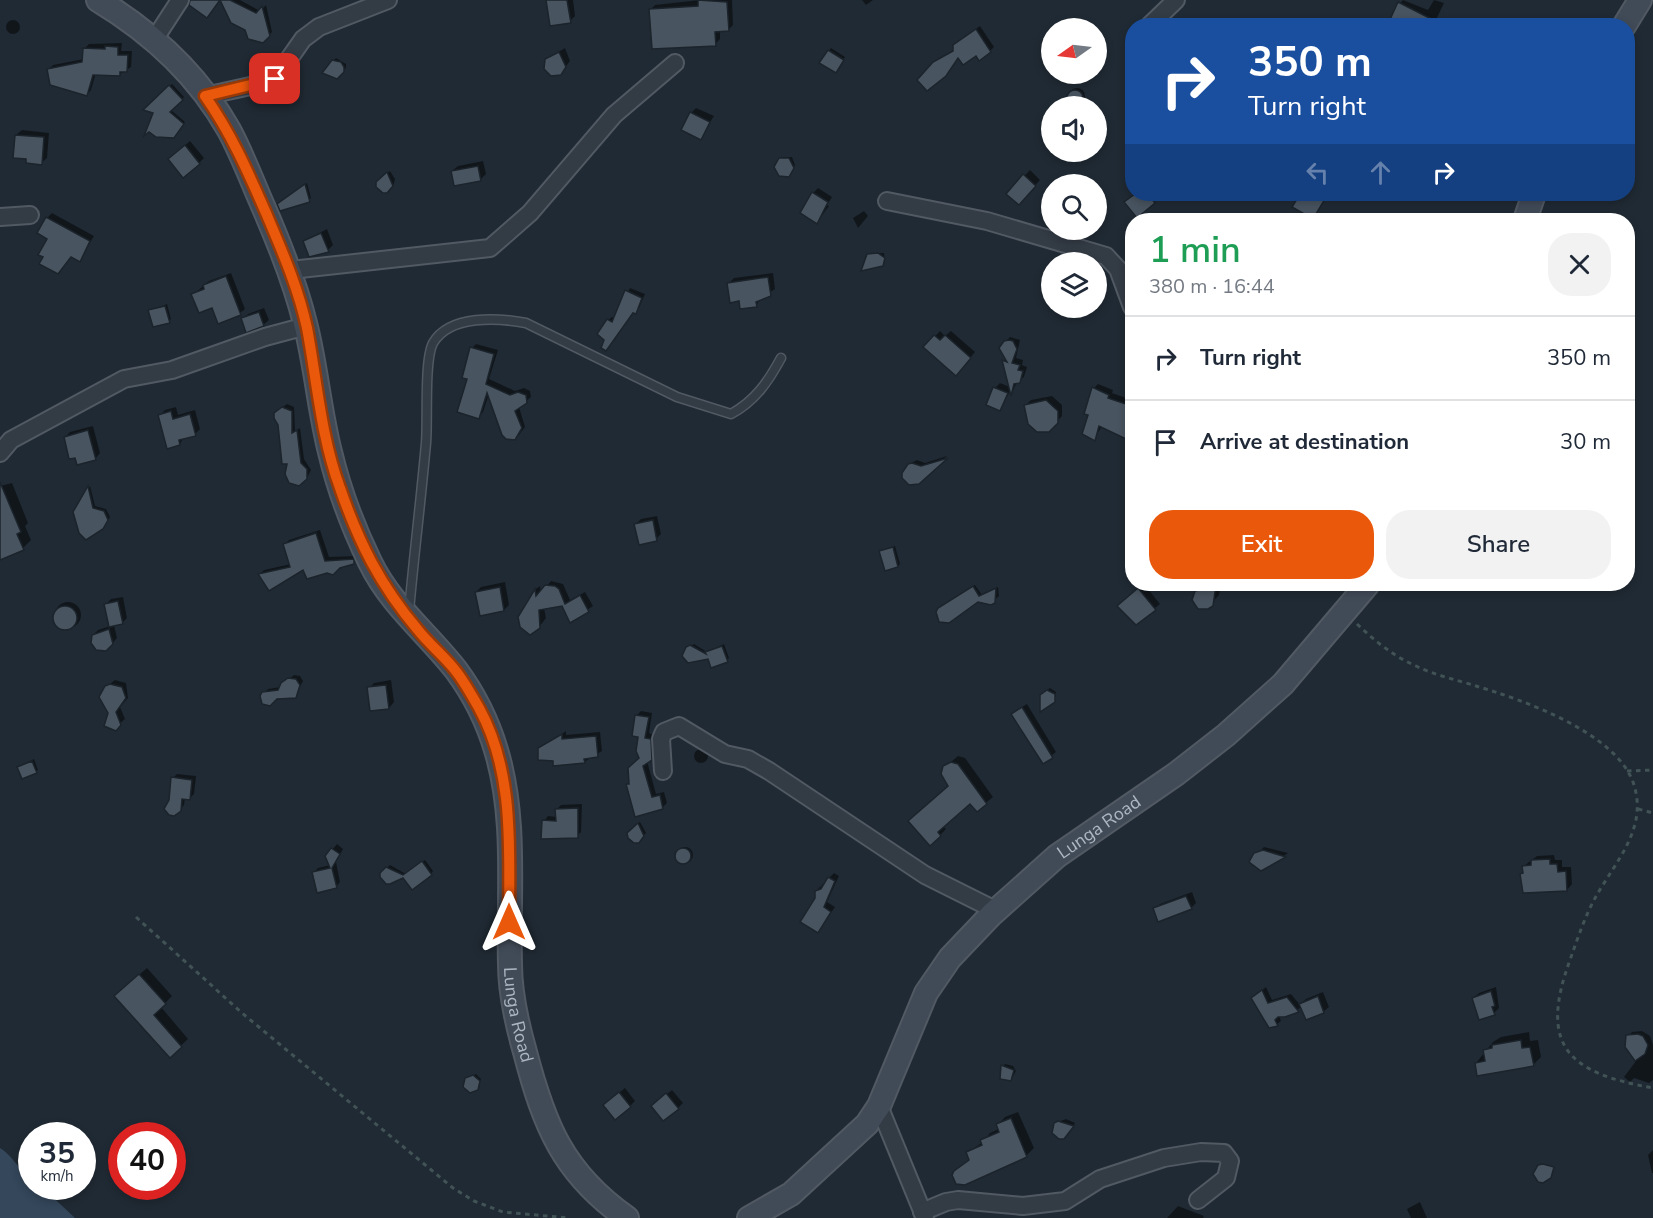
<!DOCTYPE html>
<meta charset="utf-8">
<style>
:root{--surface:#fff;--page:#f2f2f3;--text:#1f2937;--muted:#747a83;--line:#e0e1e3;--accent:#ea580c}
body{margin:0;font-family:"Nunito Sans",sans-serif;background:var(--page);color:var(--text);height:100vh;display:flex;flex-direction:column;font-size:22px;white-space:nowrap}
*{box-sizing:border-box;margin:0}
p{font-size:20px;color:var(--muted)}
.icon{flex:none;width:33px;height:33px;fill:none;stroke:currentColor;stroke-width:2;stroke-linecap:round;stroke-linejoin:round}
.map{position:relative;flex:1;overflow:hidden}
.details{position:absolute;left:1125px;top:213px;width:510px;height:378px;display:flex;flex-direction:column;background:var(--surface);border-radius:24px;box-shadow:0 3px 9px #0003}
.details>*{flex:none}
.banner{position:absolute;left:1125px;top:18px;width:510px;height:183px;border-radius:24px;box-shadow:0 3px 9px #0003;background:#1a4fa0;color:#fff;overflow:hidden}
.needle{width:39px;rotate:256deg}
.tools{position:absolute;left:1041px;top:18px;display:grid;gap:12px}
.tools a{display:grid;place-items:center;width:66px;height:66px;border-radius:50%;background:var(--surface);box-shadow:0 3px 9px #0003;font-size:30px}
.speed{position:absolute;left:18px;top:1122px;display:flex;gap:12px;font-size:30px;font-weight:700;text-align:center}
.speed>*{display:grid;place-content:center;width:78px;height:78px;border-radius:50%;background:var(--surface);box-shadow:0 3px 9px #0003;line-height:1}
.speed small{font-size:15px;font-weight:400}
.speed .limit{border:9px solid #d22;background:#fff;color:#111}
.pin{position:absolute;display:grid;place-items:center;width:51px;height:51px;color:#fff;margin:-26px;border-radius:12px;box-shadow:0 3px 9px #0006}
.me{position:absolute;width:66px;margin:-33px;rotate:0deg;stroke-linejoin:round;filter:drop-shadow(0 0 4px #0008)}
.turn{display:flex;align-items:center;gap:21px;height:126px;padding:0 24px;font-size:27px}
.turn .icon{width:78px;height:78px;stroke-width:2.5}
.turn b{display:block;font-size:42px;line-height:51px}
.lanes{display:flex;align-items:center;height:57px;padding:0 24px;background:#0003;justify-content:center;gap:30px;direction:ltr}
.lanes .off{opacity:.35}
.round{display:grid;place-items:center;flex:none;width:63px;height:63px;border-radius:24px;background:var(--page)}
.head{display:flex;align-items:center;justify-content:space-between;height:102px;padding:0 24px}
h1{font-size:36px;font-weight:600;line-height:45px;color:#1e9e55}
.button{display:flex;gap:12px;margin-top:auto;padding:12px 24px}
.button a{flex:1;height:69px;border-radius:24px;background:var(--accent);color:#fff;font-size:24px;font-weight:600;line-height:69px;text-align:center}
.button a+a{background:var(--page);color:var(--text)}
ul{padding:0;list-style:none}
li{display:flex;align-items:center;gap:18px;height:84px;padding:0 24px;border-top:2px solid var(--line)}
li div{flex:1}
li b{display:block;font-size:22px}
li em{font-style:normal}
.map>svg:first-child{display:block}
</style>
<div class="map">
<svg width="1653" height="1218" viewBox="0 0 1653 1218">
<rect width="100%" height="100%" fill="#202a34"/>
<path fill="#34475b" d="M0,1148C10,1153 19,1170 31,1178L32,1186L42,1187L75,1218H0Z"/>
<g fill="#0007">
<path d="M221,0H240L260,11L266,5L272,32L269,35L247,29Z"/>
<path d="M549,0H573L575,16L570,21Z"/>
<path d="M700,0H732L733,25L728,30H720V39L715,44L650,10L655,5Z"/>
<path d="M862,0H873L866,5Z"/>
<path d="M1403,0L1428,10L1434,0L1444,3L1433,26L1400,3Z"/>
<circle cx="13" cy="27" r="7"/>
<path d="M980,26L994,47L990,51L958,56L919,80L939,58L954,50L959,41Z"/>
<path d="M122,43L121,51H132L131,67L119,75L96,73L91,90L87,95L49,69L53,65L84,59L85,48L89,44Z"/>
<path d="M565,48L570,61L560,74L550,57Z"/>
<path d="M831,48L845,57L837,69L821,62Z"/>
<path d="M336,58L346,64V68L337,77L333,61Z"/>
<path d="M172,84L184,97L171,110L185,122L176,133L155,113L146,109Z"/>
<circle cx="1077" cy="96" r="8"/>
<path d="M696,108L714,116L700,138L691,113Z"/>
<path d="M22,130L49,133L47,158L41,163L16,135Z"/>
<path d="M190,141L204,158L199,163L175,154Z"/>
<path d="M783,157H792L795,165L791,173L780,159Z"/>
<path d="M483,161L486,174L481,179L452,171L458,166Z"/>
<path d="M1030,170L1040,180L1019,203L1008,193Z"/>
<path d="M390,171L395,179L393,187L390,189L378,186L380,179Z"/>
<path d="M307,183L311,198L309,200L281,202Z"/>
<path d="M818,188L832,197L827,205L829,206L817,222L813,193Z"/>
<path d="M1136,194H1155L1158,197L1154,202L1131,197Z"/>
<path d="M1303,194H1329L1313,218L1294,207Z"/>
<path d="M864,211L868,216L858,228L853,218Z"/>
<path d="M52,213L94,236L80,260L72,255L45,256L49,238L47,218Z"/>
<path d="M327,229L333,245L328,250L304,241Z"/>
<path d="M871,253H884L885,262L882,265L868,255Z"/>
<path d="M231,273L245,309L240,313L212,306L193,295L209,281Z"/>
<path d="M773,273L775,289L761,298L756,306L740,300L729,283L734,278Z"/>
<path d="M630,288L645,294L639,308L606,339L608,320L612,317L615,319Z"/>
<path d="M167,304L171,319L169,321L150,311Z"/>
<path d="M264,308L269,320L263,325L243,319L248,314Z"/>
<path d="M940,331L945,336L951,331L975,352L961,369L925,347Z"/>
<path d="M1010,337L1020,340L1016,358L1023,360L1022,365L1027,367L1024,377L1017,382L1012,393L1011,390L1000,409L995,388L1000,383L1010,387L1004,361L1007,358L1005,342Z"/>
<path d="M476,344L498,350L489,379L515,391L524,388L530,391L531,397L519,407L525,427L518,436L510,439L489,394L483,412L479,417L469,378L472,348Z"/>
<path d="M1098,384L1113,390L1112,393L1132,400V423L1129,432L1102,426L1094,439L1090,414L1094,388Z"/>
<path d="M1052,396L1062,405V416L1049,430L1026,405L1031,400Z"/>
<path d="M287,404L294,407L295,431L300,428L304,459L311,470L307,478L279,410Z"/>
<path d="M176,407L178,415L195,410L200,429L195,434L184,437L180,444L160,415L165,410Z"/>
<path d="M93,426L100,453L95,459L65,437L70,432Z"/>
<path d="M947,456L914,484L909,464L917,460L925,463Z"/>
<path d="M12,483L28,523L25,526L31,540L23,548L0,558V486Z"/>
<path d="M90,486L95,506L106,509L110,517L105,525L75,512Z"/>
<path d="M657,516L661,534L656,539L636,524L641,519Z"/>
<path d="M320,530L329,557L358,556V558L333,573L304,567L260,574L264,570L291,564L285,544L289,540Z"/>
<path d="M895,546L900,564L898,566L881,551Z"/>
<path d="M551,581L563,584L570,600L585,592L593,606L571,621L562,604L544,608L546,618L536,631L520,617L536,589L540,586L541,593Z"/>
<path d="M505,582L509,605L504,610L476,592L481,587Z"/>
<path d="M1144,584L1160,604L1136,623L1124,601Z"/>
<path d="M1209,584H1232L1220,589L1219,595L1207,608L1196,592Z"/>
<path d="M975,585L982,595L998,587L999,596L991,603L978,601L942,606Z"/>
<path d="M123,597L127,618L122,623L114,625L117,638L106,650L93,635L98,630L110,626L106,604L111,599Z"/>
<circle cx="68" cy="615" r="13"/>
<path d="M694,644L707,652L724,644L729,658L727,660L709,657L687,649Z"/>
<path d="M294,675L300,676L303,681L295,697L264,693L268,689L281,687Z"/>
<path d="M115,680L126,683L128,698L120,707L125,719L112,730L106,725L110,713L106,687Z"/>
<path d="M391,680L394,702L389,708L369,688L374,683Z"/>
<path d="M1050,688L1056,692L1054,701L1044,693Z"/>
<path d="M1027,704L1056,752L1043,762L1017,710Z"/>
<path d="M641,711L652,713L649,733L654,735L655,754L647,761L656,794L664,792L667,803L663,807L628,785L640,758L637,715Z"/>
<path d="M566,731V735L600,732L602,751L584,762L540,749Z"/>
<circle cx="701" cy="756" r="7"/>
<path d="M958,756L965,758L993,797L977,810L970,802L943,826L946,829L940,835L916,815L949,786L945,767Z"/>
<path d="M34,759L38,770L36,772L18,767Z"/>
<path d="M177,774L196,776L194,794L190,798H185L184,805L180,810L170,800L173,778Z"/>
<path d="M582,804L581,832L577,836L544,821L548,816L557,817V809L561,805Z"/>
<path d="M640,822L646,833L638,841L629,837L630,830Z"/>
<path d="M337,844L343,849L336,862L340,882L336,887L314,872L318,868L330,865L327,856Z"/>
<path d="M1264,847L1288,853L1265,869L1257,868L1259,852Z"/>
<circle cx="685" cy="855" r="8"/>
<path d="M1554,855L1555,860H1562V867H1571L1572,884L1567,890L1524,872V866L1537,856Z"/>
<path d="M425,860L433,871L431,874L404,876L381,873L390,865L406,874Z"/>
<path d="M834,873L839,876L827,902L835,907L818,931L816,891Z"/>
<path d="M1192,892L1196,903L1191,908L1155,909L1160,904Z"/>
<path d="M147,968L172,996L161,1007L188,1039L170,1056L124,988Z"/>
<path d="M1266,987L1272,1000L1291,994L1300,1005L1306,999L1323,992L1329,1007L1323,1012L1302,1007L1285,1016L1279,1015L1281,1021L1272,1028L1253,998Z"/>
<path d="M1496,987L1499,1008L1494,1013L1473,998L1479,993Z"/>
<path d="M1642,1031L1650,1036L1653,1045V1080L1649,1083L1634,1078L1630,1082L1624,1077L1636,1061L1626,1047L1628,1036L1632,1032Z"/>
<path d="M1529,1032L1530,1041L1538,1040L1541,1057L1533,1065L1476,1063L1493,1042L1501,1037Z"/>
<path d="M1005,1064L1013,1066L1016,1071L1011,1080L1003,1066Z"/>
<path d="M476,1074L481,1079L477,1089L466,1079Z"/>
<path d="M625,1088L635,1101L630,1106L610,1100Z"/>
<path d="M672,1090L683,1103L678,1108L658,1101Z"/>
<path d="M1018,1112L1034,1148L1026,1156L960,1184L955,1172L970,1159L968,1152L983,1142L990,1133L999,1129L998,1125L1005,1117Z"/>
<path d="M1066,1119L1075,1123L1068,1135L1060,1137L1058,1122Z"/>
<path d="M1653,1150V1173H1652L1648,1155Z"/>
<path d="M1420,1202L1427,1218H1411L1407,1209Z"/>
<path d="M1178,1206L1204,1216L1203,1218H1167Z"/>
</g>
<g fill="#485460" stroke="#1b232b" stroke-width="1.5">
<path d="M190,0H230L256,13L262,6L270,36L263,43L248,39L245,30L231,23L220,0L207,18L189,5Z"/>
<path d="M546,0H567L571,23L550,26Z"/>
<path d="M698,0L727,2L729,31L715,32L716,46L652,49L649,9L698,6Z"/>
<path d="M1398,2L1445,26H1387Z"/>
<path d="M976,29L991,52L979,61L976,56L963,65L958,58L946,76L927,91L917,80L933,62L953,51V45Z"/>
<path d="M105,46L118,47V55H128L127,72H120V76L93,75L87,96L50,85L47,69L82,62L83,48L105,49Z"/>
<path d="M828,50L844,60L836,73L819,63Z"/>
<path d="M559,52L566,67L561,75L551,76L544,69L545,59Z"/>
<path d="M332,60L341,62L344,67V72L337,79L322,73Z"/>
<path d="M169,85L183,100L170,112L184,124L174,138L156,137L149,132L144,136L153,113L143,110Z"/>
<circle cx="1075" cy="98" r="8"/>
<path d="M690,112L710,122L701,140L681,130Z"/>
<path d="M15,135L44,137L42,165L26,163V159L13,158Z"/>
<path d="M185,145L200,164L183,178L168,159Z"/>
<path d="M779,158H789L794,168L789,177L779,176L774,167Z"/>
<path d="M478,166L481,181L454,186L451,171Z"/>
<path d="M387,172L393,186L387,193H383L376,187V182Z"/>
<path d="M1023,174L1036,186L1019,205L1006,194Z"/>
<path d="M305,184L310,202L280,211L277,204Z"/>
<path d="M812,192L828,202L817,224L800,213Z"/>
<path d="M1135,194H1148L1155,203L1137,218L1124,202Z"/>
<path d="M1300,194H1328L1313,219L1292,207Z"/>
<path d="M46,217L90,241L80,262L71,257L58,274L39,264L43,257L38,255L47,239L37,233Z"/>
<path d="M321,233L329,252L309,257L303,241Z"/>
<path d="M878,253L885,258L883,266L861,271L867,254Z"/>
<path d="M226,276L241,315L218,324L212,308L199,313L191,294L204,289L203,285Z"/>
<path d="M768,277L771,296L756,302L757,307L740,309L739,301L730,303L727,283Z"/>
<path d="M625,290L642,298L636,314L633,313L606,351L601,348L604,340L597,334L607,319L612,322Z"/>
<path d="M165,306L170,323L153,327L148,310Z"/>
<path d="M259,312L264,326L246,333L241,318Z"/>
<path d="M934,335L940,340L945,335L971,358L956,376L923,347Z"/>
<path d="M1009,340L1013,341L1017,349L1012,363L1020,365L1018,370L1023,371L1020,383L1014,384L1011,396L1002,360L1007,362L999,348L1004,341Z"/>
<path d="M470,347L494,354L486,384L510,395L518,392L526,395L527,403L515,411L522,428L515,440L506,439L502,435L487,393L479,419L457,412L467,379L462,378Z"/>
<path d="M993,387L1008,393L1000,411L986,405Z"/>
<path d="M1092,387L1109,395L1108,398L1132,406L1129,418L1132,420V424L1126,439L1099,426L1095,441L1082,434L1088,415L1084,414Z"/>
<path d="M1046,400L1058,411V423L1049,432H1037L1028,424L1024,405Z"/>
<path d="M282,407L292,411V433L297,430L301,463L307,469V479L299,486L289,483L285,474L287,464H282L278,425L274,418V413Z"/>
<path d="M171,411L173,419L190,414L196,436L179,440L180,445L167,449L158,415Z"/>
<path d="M88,430L96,460L77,465L75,458L69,459L64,437Z"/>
<path d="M948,458L919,484L909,485L902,478V473L908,464L912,463L921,466Z"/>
<path d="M0,482L21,532L17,534L24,550L0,560Z"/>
<path d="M88,486L93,508L104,511L108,520L103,529L86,540L79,533L73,512Z"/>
<path d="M653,520L657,541L639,545L634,524Z"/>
<path d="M316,533L325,561L354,559V564L340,568L333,575L327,573L307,579L303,570L269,591L258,574L290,567L283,544Z"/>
<path d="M893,547L898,567L885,571L879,551Z"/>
<path d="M545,585L555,586L559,589L565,604L580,595L589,612L570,623L562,606L539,610L540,628L530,635L520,627L518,617L535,589L536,596Z"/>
<path d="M1216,585L1213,606L1208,609H1198L1192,600L1195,591Z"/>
<path d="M973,586L979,596L996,588L995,603L991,605L978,602L949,623L939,622L936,612L938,608Z"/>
<path d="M500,587L504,611L480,616L475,592Z"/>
<path d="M1138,588L1156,610L1136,625L1117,606Z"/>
<path d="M118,601L123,624L109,627L104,604Z"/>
<circle cx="65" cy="618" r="12"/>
<path d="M109,629L113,644L106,651L96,650L91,643L92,635Z"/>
<path d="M690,645L706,654L705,652L722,646L728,662L711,668L708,659L688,663L682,656L686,647Z"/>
<path d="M288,678L296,679L300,685L296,698L277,699L270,706L262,704L260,696L262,692L278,690L281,683Z"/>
<path d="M110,684L122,687L126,698L116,712L121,725L116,731L104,726L108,713L99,697L105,686Z"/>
<path d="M386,685L389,709L370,711L367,687Z"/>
<path d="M1047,690L1055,694V702L1040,712V695Z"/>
<path d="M1022,707L1053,758L1043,764L1011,714Z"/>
<path d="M635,715L649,717L645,738L651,739L652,760L643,766L652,797L660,795L663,809L635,817L626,784H629L628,768L639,758L636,751L638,737L632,736Z"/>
<path d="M562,734V739L596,736L598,757L584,759L585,763L553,766V761L538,760V748Z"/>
<path d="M32,761L37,773L22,779L17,767Z"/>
<path d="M951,762L958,764L987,804L977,812L970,804L938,832L941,836L930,846L908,821L948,786L941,774L943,766Z"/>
<path d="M171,777L192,780L190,800L182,799L181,811L174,816L169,815L164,809L169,800Z"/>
<path d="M578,808V838L541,839L542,820L556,821L555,809Z"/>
<path d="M638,823L644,836L639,843H634L628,838L627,833Z"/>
<circle cx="683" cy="856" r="8"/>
<path d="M331,848L340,854L332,868L337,888L317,893L312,872L330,868L325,856Z"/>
<path d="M1263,850L1286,857L1261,871L1249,862L1254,853Z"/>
<path d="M1550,859V864H1557L1558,872L1566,871L1567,891L1523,893L1520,874L1523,873L1522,866L1531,865V860Z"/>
<path d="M422,861L432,875L412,890L403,878L390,884H386L380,877V873L386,867L403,875Z"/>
<path d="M828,877L835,881L824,907L831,912L818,933L800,922L815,898V891L821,889Z"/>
<path d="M1186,896L1192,909L1158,922L1153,908Z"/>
<path d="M139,974L166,1004L154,1015L182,1047L170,1058L114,996Z"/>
<path d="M1262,990L1268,1003L1287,997L1299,1012L1285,1017H1278L1275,1020L1278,1026L1269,1028L1251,998Z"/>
<path d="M1491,991L1495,1006L1492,1007L1495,1015L1479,1020L1472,998Z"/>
<path d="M1318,996L1324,1013L1306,1020L1299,1004Z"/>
<path d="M1638,1034L1643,1036L1648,1045L1645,1054L1635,1061L1625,1047L1626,1035Z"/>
<path d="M1521,1040L1522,1048L1530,1047L1534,1066L1477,1076L1475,1063L1485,1061L1483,1050L1492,1048V1045Z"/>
<path d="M1001,1065L1014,1070L1011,1081L1000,1079Z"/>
<path d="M473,1075L480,1081L478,1090L470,1093L463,1087L465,1078Z"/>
<path d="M619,1092L631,1107L615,1120L603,1105Z"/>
<path d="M666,1093L679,1109L663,1121L651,1106Z"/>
<path d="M1011,1118L1027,1157L965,1185L956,1184L952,1175L954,1171L969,1160L966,1152L982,1145L980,1140L999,1132L996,1124Z"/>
<path d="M1058,1121L1074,1126L1064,1139H1059L1052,1133L1054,1123Z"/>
<path d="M1543,1164L1554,1167L1551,1178L1543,1183L1538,1182L1533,1174L1538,1165Z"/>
</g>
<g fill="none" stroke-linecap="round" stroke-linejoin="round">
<defs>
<path id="lane" d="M409,611C414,555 421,499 426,443C428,421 424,360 433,343C450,314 499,318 526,323L677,397L731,414C755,401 768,382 781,358"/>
<g id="street">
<path d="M1149,26L1176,0"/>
<path d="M154,40L180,0"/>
<path d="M205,96L269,82L275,79L303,39L319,27L388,0"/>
<path d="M887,201L987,221L1106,256L1118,269L1132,307"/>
<path d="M0,217L30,215"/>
<path d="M291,270L490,248L530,213L614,115L675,63"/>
<path d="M0,453L11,440L124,379L172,370L265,337L306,326"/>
<path d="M663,771L661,739L664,732L679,726L725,754L748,759L769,771L925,875L997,911"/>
<path d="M879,1106L925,1218"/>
<path d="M922,1212L946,1202L958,1200L1023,1206L1065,1201L1100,1179L1164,1158L1201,1152L1224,1153L1230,1161L1226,1178L1198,1200"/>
</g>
<g id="secondary">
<path id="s1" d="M98,0C151,32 198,75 229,130C242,154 252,181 263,206C280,245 295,282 305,323C316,365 319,409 330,452C339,490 353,527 370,562C390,604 428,634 456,670C473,693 488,723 496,750C517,819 508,893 510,964C510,993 517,1024 525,1052C544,1125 563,1173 627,1218"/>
<path d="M1624,26L1640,0"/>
<path d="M1525,220L1534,194"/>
<path id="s2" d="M749,1218L791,1194L867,1124L879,1106L926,993L950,958L991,915L1057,856L1176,774L1226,735L1283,684L1368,584"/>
</g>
</defs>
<use href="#lane" stroke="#515963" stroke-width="11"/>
<use href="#street" stroke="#515963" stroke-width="20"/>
<use href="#secondary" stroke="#515963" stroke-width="26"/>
<g stroke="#415355" stroke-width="3" stroke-dasharray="4.5 4.5" stroke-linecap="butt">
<path d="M1357,624C1375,641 1393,656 1416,666C1434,675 1457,680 1476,686C1523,700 1618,733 1634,785C1648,830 1614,863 1594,900C1584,919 1577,940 1570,960C1538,1047 1569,1073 1653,1088"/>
<path d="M1627,771L1653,770"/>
<path d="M1638,809L1653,813"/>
<path d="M136,917L242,1013L453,1188L474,1201L503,1212L569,1218"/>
</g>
<use href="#lane" stroke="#333b45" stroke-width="8"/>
<use href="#street" stroke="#333b45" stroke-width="16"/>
<use href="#secondary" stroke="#414b58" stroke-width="22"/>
</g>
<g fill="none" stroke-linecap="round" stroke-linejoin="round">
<defs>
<path id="route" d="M275,79L205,96C231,133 248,172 266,213C282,251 298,287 307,328C317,381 321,437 340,488C359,543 380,585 418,630C429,644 444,656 455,670C464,681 472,696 479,708C515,773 509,851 509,922"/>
</defs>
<use href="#route" stroke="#983908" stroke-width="15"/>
<use href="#route" stroke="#ea580c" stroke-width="10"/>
</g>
<g text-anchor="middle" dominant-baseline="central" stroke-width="6" stroke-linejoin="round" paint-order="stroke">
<g font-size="18" fill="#adb6c2" stroke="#192129">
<text stroke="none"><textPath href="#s2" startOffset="537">Lunga Road</textPath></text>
<text stroke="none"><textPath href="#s1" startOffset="1138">Lunga Road</textPath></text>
</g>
</g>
</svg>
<div class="tools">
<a><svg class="needle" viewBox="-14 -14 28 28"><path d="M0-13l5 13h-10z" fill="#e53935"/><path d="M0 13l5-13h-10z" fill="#747a83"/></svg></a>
<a><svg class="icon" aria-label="sound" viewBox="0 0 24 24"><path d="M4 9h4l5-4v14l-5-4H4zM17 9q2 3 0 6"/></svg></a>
<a><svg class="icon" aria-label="search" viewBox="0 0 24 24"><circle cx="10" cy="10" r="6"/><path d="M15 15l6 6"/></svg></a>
<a><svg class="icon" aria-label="layers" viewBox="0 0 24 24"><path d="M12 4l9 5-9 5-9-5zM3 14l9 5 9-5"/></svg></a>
</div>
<div class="speed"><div>35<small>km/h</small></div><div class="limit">40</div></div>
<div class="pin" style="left:275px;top:79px;background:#d93025"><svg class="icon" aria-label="arrive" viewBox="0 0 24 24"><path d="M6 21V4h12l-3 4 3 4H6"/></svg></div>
<svg class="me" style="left:509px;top:922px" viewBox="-20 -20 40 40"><path d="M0-17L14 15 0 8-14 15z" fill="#ea580c" stroke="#fff" stroke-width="4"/></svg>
<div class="banner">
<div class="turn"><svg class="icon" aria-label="right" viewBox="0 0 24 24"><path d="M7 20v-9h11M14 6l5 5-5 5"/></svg><div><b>350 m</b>Turn right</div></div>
<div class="lanes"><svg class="icon off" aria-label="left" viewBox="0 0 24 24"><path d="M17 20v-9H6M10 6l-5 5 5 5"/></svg><svg class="icon off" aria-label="ahead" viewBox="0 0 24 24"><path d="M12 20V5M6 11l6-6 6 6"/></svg><svg class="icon" aria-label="right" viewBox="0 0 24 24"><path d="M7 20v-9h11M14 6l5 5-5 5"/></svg></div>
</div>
<section class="details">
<div class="head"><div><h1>1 min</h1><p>380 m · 16:44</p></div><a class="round"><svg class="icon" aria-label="close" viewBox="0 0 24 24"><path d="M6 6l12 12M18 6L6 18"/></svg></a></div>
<ul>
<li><svg class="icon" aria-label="right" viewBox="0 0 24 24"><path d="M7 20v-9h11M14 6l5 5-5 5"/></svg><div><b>Turn right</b></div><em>350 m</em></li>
<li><svg class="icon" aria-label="arrive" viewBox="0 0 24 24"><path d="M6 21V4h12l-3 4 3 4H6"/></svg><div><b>Arrive at destination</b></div><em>30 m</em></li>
</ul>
<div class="button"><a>Exit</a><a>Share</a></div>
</section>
</div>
